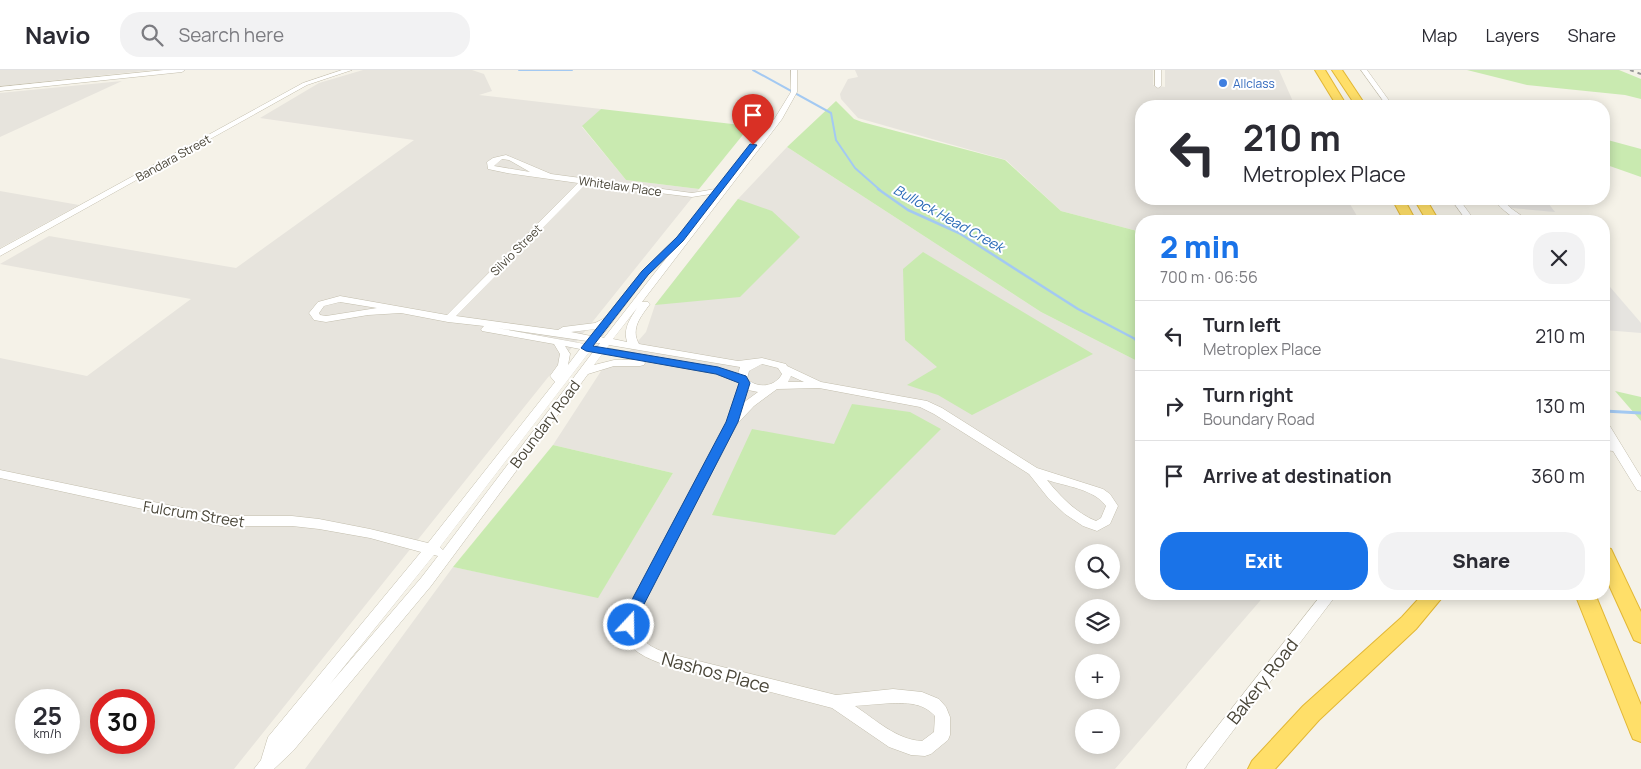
<!DOCTYPE html>
<meta charset="utf-8">
<style>
:root{--surface:#fff;--page:#f2f2f3;--text:#2b2b33;--muted:#7c7c81;--line:#e1e1e2;--accent:#1a73e8}
body{margin:0;font-family:Manrope,sans-serif;background:var(--page);color:var(--text);height:100vh;display:flex;flex-direction:column;font-size:19px;white-space:nowrap}
*{box-sizing:border-box;margin:0}
p{font-size:16px;color:var(--muted)}
.icon{flex:none;width:28px;height:28px;fill:none;stroke:currentColor;stroke-width:2;stroke-linecap:round;stroke-linejoin:round}
.map{position:relative;flex:1;overflow:hidden}
.side{position:absolute;left:1135px;top:145px;width:475px;height:385px;display:flex;flex-direction:column;background:var(--surface);border-radius:20px;box-shadow:0 2px 12px #0003}
.side>*{flex:none}
.banner{position:absolute;left:1135px;top:30px;width:475px;height:105px;border-radius:20px;box-shadow:0 2px 12px #0003;background:#fff;color:var(--text);overflow:hidden}
.fabs{position:absolute;left:1075px;top:474px;display:grid;gap:10px}
.fabs a{display:grid;place-items:center;width:45px;height:45px;border-radius:50%;background:var(--surface);box-shadow:0 2px 12px #0003;font-size:25px}
.speed{position:absolute;left:15px;top:619px;display:flex;gap:10px;font-size:25px;font-weight:700;text-align:center}
.speed>*{display:grid;place-content:center;width:65px;height:65px;border-radius:50%;background:var(--surface);box-shadow:0 2px 12px #0003;line-height:1}
.speed small{font-size:12px;font-weight:400}
.speed .limit{border:8px solid #d22;background:#fff;color:#111}
.pin{position:absolute;display:grid;place-items:center;width:42px;height:42px;color:#fff;margin:-51px -21px;border-radius:50% 50% 50% 0;rotate:-45deg;box-shadow:0 0 5px #0007}
.pin .icon{rotate:45deg}
.me{position:absolute;width:55px;margin:-28px;rotate:21deg;stroke-linejoin:round;filter:drop-shadow(0 0 4px #0008)}
.turn{display:flex;align-items:center;gap:18px;height:105px;padding:0 25px;font-size:22px}
.turn .icon{width:65px;height:65px;stroke-width:2.5}
.turn b{display:block;font-size:35px;line-height:42px}
.round{display:grid;place-items:center;flex:none;width:52px;height:52px;border-radius:20px;background:var(--page)}
.head{display:flex;align-items:center;justify-content:space-between;height:85px;padding:0 25px}
h1{font-size:30px;font-weight:800;line-height:38px;color:var(--accent)}
.button{display:flex;gap:10px;margin-top:auto;padding:10px 25px}
.button a{flex:1;height:58px;border-radius:20px;background:var(--accent);color:#fff;font-size:20px;font-weight:800;line-height:58px;text-align:center}
.button a+a{background:var(--page);color:var(--text)}
ul{padding:0;list-style:none}
li{display:flex;align-items:center;gap:15px;height:70px;padding:0 25px;border-top:1px solid var(--line)}
li div{flex:1}
li b{display:block;font-size:19px}
li em{font-style:normal}
header{display:flex;align-items:center;gap:30px;box-sizing:border-box;height:70px;padding:0 25px;background:var(--surface);border-bottom:1px solid var(--line)}
header strong{font-size:24px}
nav{display:flex;gap:28px;margin-inline-start:auto;font-size:18px}
.search{width:350px;height:45px;background:var(--page);display:flex;align-items:center;gap:12px;box-sizing:border-box;padding:0 18px;border-radius:20px;color:var(--muted);font-size:19px}
.map>svg:first-child{display:block}
</style>
<header>
<strong>Navio</strong>
<div class="search"><svg class="icon" aria-label="search" viewBox="0 0 24 24"><circle cx="10" cy="10" r="6"/><path d="M15 15l6 6"/></svg>Search here</div>
<nav><a>Map</a><a>Layers</a><a>Share</a></nav>
</header>
<div class="map">
<svg width="1641" height="699" viewBox="0 0 1641 699">
<rect width="100%" height="100%" fill="#f5f2e8"/>
<g fill="#e7e4dd" fill-rule="evenodd">
<path d="M0,0H153L0,16Z"/>
<path d="M363,0H472L484,4L492,21L479,25L601,39L582,57L626,110L699,119L234,699H0V288L87,306L191,229L0,194L49,166L236,198L414,70L260,48L319,13ZM26,630H69V672H26ZM101,630H144V672H101Z"/>
<path d="M855,0H1153V15L1165,17V0H1279L1295,36H1141V129H1347L1360,151H1141V162L1061,141L1006,90L858,48L841,29L840,24L848,9L858,7Z"/>
<path d="M122,11L0,67V23Z"/>
<path d="M787,77L1041,242L1141,293V524H1266L1115,699H305L453,497L598,527L673,403L553,375L603,298L617,295L646,262L655,235L738,129ZM1084,482H1111V510H1084ZM1084,538H1111V565H1084ZM1084,592H1111V620H1084ZM1084,648H1111V675H1084Z"/>
<path d="M0,121L79,135L0,178Z"/>
</g>
<g fill="#c9eab0">
<path d="M1467,0H1619L1641,9V29L1625,25L1527,15Z"/>
<path d="M836,31L854,49L862,52L1005,90L1061,141L1141,162V293L1041,242L787,77Z"/>
<path d="M601,39L750,56L699,119L626,110L582,56Z"/>
<path d="M1604,69L1641,79V107L1604,94Z"/>
<path d="M738,129L772,141L800,167L740,227L655,235Z"/>
<path d="M923,182L1093,284L972,345L938,325L907,315L937,297L905,270L903,199Z"/>
<path d="M1615,321L1641,327V351Z"/>
<path d="M852,334L910,342L941,359L835,465L712,445L752,359L834,374Z"/>
<path d="M553,375L673,403L598,528L453,497Z"/>
</g>
<g fill="#e6e4e0">
<path d="M1503,129H1545L1555,142L1511,138Z"/>
<path d="M1604,210L1641,253V263L1604,260Z"/>
</g>
<g fill="none" stroke-linecap="round" stroke-linejoin="round">
<g stroke="#a3c9f2" stroke-width="2">
<path d="M519,0H572"/>
<path d="M753,0L831,43L836,70L855,98L880,120"/>
</g>
<path stroke="#a3c9f2" stroke-width="2.5" d="M878,119L908,140L959,163L1078,239L1139,271"/>
<g stroke="#a3c9f2" stroke-width="3">
<path d="M1136,270L1141,272"/>
<path d="M1604,341L1641,343"/>
</g>
<defs>
<g id="minor">
<path d="M164,0H185L182,2L0,21V17Z"/>
<path d="M342,0H352L307,15L0,186V179L303,13Z"/>
<path d="M791,0H797V22L782,49L642,232H648L650,234C641,246 630,259 639,274L738,291L762,288L786,294L787,296L821,312L927,331L942,338L1037,398L1103,419L1110,424L1118,436L1110,454L1097,461L1083,456L1065,444L1049,429L1029,404L934,344L920,337L819,318L777,319L754,336L737,354L640,541C634,567 643,574 666,583L836,625L893,619L922,622L939,629L946,637L950,647V665L948,670L931,684L925,686L911,685L889,677L832,638L660,593C633,583 619,572 626,541L727,351L740,313L716,304L644,291L645,293L644,295L640,296H614L588,304L431,516L293,681L274,699H254L261,690L268,667L421,482L370,468L319,459L292,456H221L0,408V400L221,446H292L319,449L370,459L428,473L555,312L550,306L558,295L560,284L554,274L482,261L481,259L484,256L448,252L401,243L368,245L326,252L314,250L309,243L318,232L340,226L447,245L578,113L507,103L488,99L487,92L493,88L506,85L551,104L692,123L721,118L775,48L791,22ZM502,89L509,90L530,102L494,96ZM586,114L692,127L717,123L678,172H672L642,201L605,248L595,253L563,257L558,260L456,246ZM668,186L604,268L601,267L648,205ZM340,232L377,238L326,246L320,245L319,243L324,236ZM637,238C630,249 623,258 627,272L613,269ZM497,258L587,271L585,274ZM596,259L591,266L571,262ZM596,273H600L598,276L594,275ZM609,275L740,297L738,304L718,298L607,278ZM565,276L580,279L568,295L570,284ZM590,281L593,282L443,480L440,477ZM603,283L638,290H614L594,295ZM762,294L778,298L782,304C775,317 758,319 747,309L749,301ZM791,306L804,312H788ZM748,320L758,322L743,333ZM1047,410C1065,416 1094,419 1106,436L1101,448L1096,451C1076,443 1060,426 1047,410ZM434,485L438,486L421,508L330,614ZM893,633C909,633 923,633 935,646L934,662L922,671C897,670 876,650 855,636Z"/>
<path d="M1155,0H1161V16L1158,18L1155,16Z"/>
<path d="M1361,0H1367L1393,36H1387Z"/>
<path d="M1451,129H1459L1475,151H1467Z"/>
<path d="M1493,129H1501L1512,139L1529,151C1514,152 1503,140 1493,129Z"/>
<path d="M1604,352L1608,353L1641,407V421L1637,420L1613,381L1604,380V372H1608L1604,365Z"/>
<path d="M1322,524H1337L1204,699H1186L1188,694Z"/>
</g>
<g id="highway">
<path d="M1315,0H1325L1347,36H1337Z"/>
<path d="M1332,0H1342L1366,36H1356Z"/>
<path d="M1392,129H1404L1416,151H1404Z"/>
<path d="M1414,129H1426L1439,151H1427Z"/>
<path d="M1604,477L1611,479L1641,542V573L1634,570L1604,504Z"/>
<path d="M1423,524H1445L1416,559L1319,650L1275,699H1248L1252,691L1303,636L1402,547Z"/>
<path d="M1575,524H1595L1641,635V672L1633,669L1630,662Z"/>
</g>
</defs>
<use href="#minor" stroke="#c3bead" stroke-width="1"/>
<use href="#highway" stroke="#e2b735" stroke-width="2"/>
<use href="#minor" fill="#fff" fill-rule="evenodd"/>
<use href="#highway" fill="#ffdf69" fill-rule="evenodd"/>
<path stroke="#979797" stroke-width="2" stroke-dasharray="4 4" stroke-linecap="butt" d="M1630,0L1641,4"/>
</g>
<path fill="#1a73e8" stroke="#114b97" d="M750,74L757,75L683,171L648,205L593,276L718,297L746,306L750,313L738,352L640,542L634,559L629,561L624,559L622,555L626,541L726,352L739,313L716,304L586,281L581,278L642,201L677,167Z"/>
<circle fill="#3f7fe0" stroke="#fff" stroke-width="2" cx="1223" cy="13" r="5"/>
<g text-anchor="middle" dominant-baseline="central" stroke-width="4" stroke-linejoin="round" paint-order="stroke">
<g font-size="12" fill="#366cbe" stroke="#fff" text-anchor="start">
<text x="1233" y="13">Allclass</text>
</g>
<g font-size="12" fill="#484437" stroke="#fff">
<text transform="translate(173 88) rotate(-29)">Bandara Street</text>
<text transform="translate(620 116) rotate(8)">Whitelaw Place</text>
<text transform="translate(516 180) rotate(-45)">Silvio Street</text>
</g>
<g font-size="14" font-style="italic" fill="#2c6cb8" stroke="#fff">
<text transform="translate(949 148) rotate(29)">Bullock Head Creek</text>
</g>
<g font-size="15" fill="#484437" stroke="#fff">
<text transform="translate(545 354) rotate(-53)">Boundary Road</text>
<text transform="translate(194 444) rotate(9)">Fulcrum Street</text>
</g>
<g font-size="18" fill="#484437" stroke="#fff">
<text transform="translate(716 602) rotate(15)">Nashos Place</text>
<text transform="translate(1262 611) rotate(-52)">Bakery Road</text>
</g>
</g>
</svg>
<div class="fabs">
<a><svg class="icon" aria-label="search" viewBox="0 0 24 24"><circle cx="10" cy="10" r="6"/><path d="M15 15l6 6"/></svg></a>
<a><svg class="icon" aria-label="layers" viewBox="0 0 24 24"><path d="M12 4l9 5-9 5-9-5zM3 14l9 5 9-5"/></svg></a>
<a>+</a>
<a>−</a>
</div>
<div class="speed"><div>25<small>km/h</small></div><div class="limit">30</div></div>
<div class="pin" style="left:753px;top:75px;background:#d93025"><svg class="icon" aria-label="arrive" viewBox="0 0 24 24"><path d="M6 21V4h12l-3 4 3 4H6"/></svg></div>
<svg class="me" style="left:629px;top:555px" viewBox="-20 -20 40 40"><circle r="17" fill="#1a73e8" stroke="#fff" stroke-width="3"/><path d="M0-11L8 9 0 5-8 9z" fill="#fff"/></svg>
<div class="banner">
<div class="turn"><svg class="icon" aria-label="left" viewBox="0 0 24 24"><path d="M17 20v-9H6M10 6l-5 5 5 5"/></svg><div><b>210 m</b>Metroplex Place</div></div>
</div>
<section class="side">
<div class="head"><div><h1>2 min</h1><p>700 m · 06:56</p></div><a class="round"><svg class="icon" aria-label="close" viewBox="0 0 24 24"><path d="M6 6l12 12M18 6L6 18"/></svg></a></div>
<ul>
<li><svg class="icon" aria-label="left" viewBox="0 0 24 24"><path d="M17 20v-9H6M10 6l-5 5 5 5"/></svg><div><b>Turn left</b><p>Metroplex Place</p></div><em>210 m</em></li>
<li><svg class="icon" aria-label="right" viewBox="0 0 24 24"><path d="M7 20v-9h11M14 6l5 5-5 5"/></svg><div><b>Turn right</b><p>Boundary Road</p></div><em>130 m</em></li>
<li><svg class="icon" aria-label="arrive" viewBox="0 0 24 24"><path d="M6 21V4h12l-3 4 3 4H6"/></svg><div><b>Arrive at destination</b></div><em>360 m</em></li>
</ul>
<div class="button"><a>Exit</a><a>Share</a></div>
</section>
</div>
